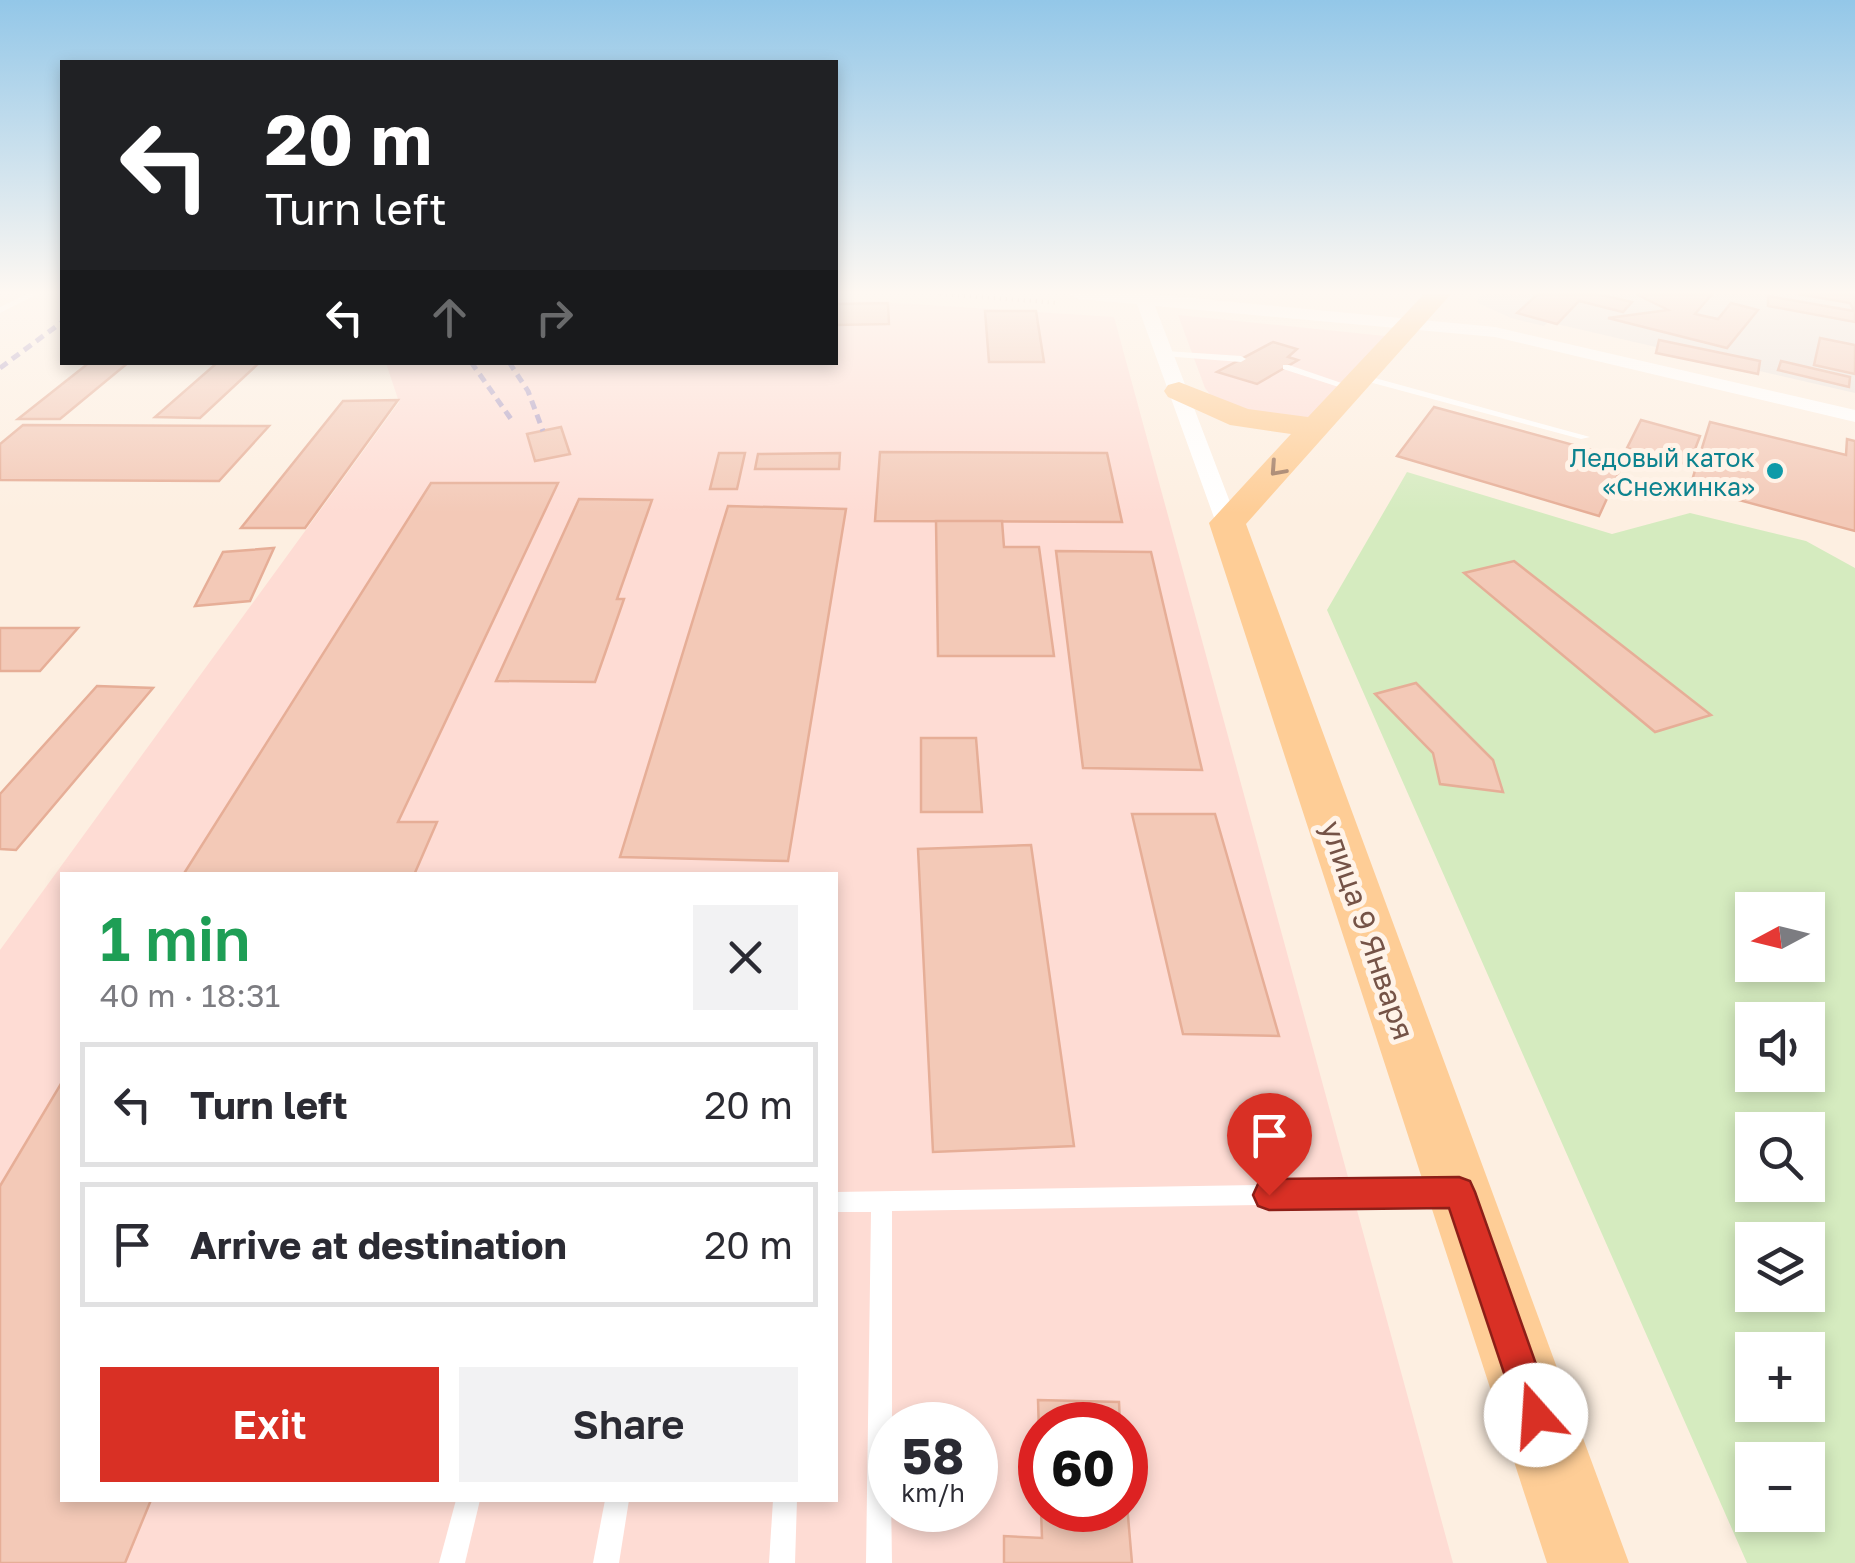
<!DOCTYPE html>
<meta charset="utf-8">
<style>
:root{--surface:#fff;--page:#f2f2f3;--text:#2b2b33;--muted:#7c7c81;--line:#e1e1e2;--accent:#d93025}
body{margin:0;font-family:"Golos Text",sans-serif;background:var(--page);color:var(--text);height:100vh;display:flex;flex-direction:column;font-size:38px;white-space:nowrap}
*{box-sizing:border-box;margin:0}
p{font-size:32px;color:var(--muted)}
.icon{flex:none;width:55px;height:55px;fill:none;stroke:currentColor;stroke-width:2;stroke-linecap:round;stroke-linejoin:round}
.map{position:relative;flex:1;overflow:hidden}
.sheet{position:absolute;left:60px;top:872px;width:778px;height:630px;display:flex;flex-direction:column;background:var(--surface);border-radius:0px;box-shadow:0 5px 15px #0003}
.sheet>*{flex:none}
.hud{position:absolute;left:60px;top:60px;width:778px;height:305px;border-radius:0px;box-shadow:0 5px 15px #0003;background:#202124;color:#fff;overflow:hidden}
.needle{width:65px;rotate:263deg}
.tools{position:absolute;left:1735px;top:892px;display:grid;gap:20px}
.tools a{display:grid;place-items:center;width:90px;height:90px;border-radius:0px;background:var(--surface);box-shadow:0 5px 15px #0003;font-size:50px}
.speed{position:absolute;left:868px;top:1402px;display:flex;gap:20px;font-size:50px;font-weight:700;text-align:center}
.speed>*{display:grid;place-content:center;width:130px;height:130px;border-radius:50%;background:var(--surface);box-shadow:0 5px 15px #0003;line-height:1}
.speed small{font-size:25px;font-weight:400}
.speed .limit{border:15px solid #d22;background:#fff;color:#111}
.pin{position:absolute;display:grid;place-items:center;width:85px;height:85px;color:#fff;margin:-102px -42px;border-radius:50% 50% 50% 0;rotate:-45deg;box-shadow:0 0 10px #0007}
.pin .icon{rotate:45deg}
.me{position:absolute;width:110px;margin:-55px;rotate:341deg;stroke-linejoin:round;filter:drop-shadow(0 0 8px #0008)}
.turn{display:flex;align-items:center;gap:35px;height:210px;padding:0 40px;font-size:45px}
.turn .icon{width:130px;height:130px;stroke-width:2.5}
.turn b{display:block;font-size:70px;line-height:85px}
.lanes{display:flex;align-items:center;height:95px;padding:0 40px;background:#0003;justify-content:center;gap:50px;direction:ltr}
.lanes .off{opacity:.35}
.round{display:grid;place-items:center;flex:none;width:105px;height:105px;border-radius:0px;background:var(--page)}
.head{display:flex;align-items:center;justify-content:space-between;height:170px;padding:0 40px}
h1{font-size:60px;font-weight:600;line-height:75px;color:#1e9e55}
.cta{display:flex;gap:20px;margin-top:auto;padding:20px 40px}
.cta a{flex:1;height:115px;border-radius:0px;background:var(--accent);color:#fff;font-size:40px;font-weight:600;line-height:115px;text-align:center}
.cta a+a{background:var(--page);color:var(--text)}
ul{padding:0;list-style:none}
li{display:flex;align-items:center;gap:30px;height:125px;margin:0 20px 15px;padding:0 20px;border:5px solid var(--line);border-radius:0px}
li div{flex:1}
li b{display:block;font-size:38px}
li em{font-style:normal}
.map>svg:first-child{display:block}
</style>
<div class="map">
<svg width="1855" height="1563" viewBox="0 0 1855 1563">
<rect width="100%" height="100%" fill="#fdefe1"/>
<g fill="#fedcd4" fill-rule="evenodd">
<path d="M835,299L1114,317L1453,1563H0V950L399,402L386,363L835,362ZM62,875H835V1500H62ZM890,1425H975V1510H890ZM1040,1425H1125V1510H1040Z"/>
<path d="M1178,315L1385,336L1305,422H1283L1215,401L1205,388Z"/>
</g>
<path fill="#ebe2dc" d="M1482,294H1855V393L1548,322L1544,326L1511,318L1476,302Z"/>
<path fill="#d5ebbf" fill-rule="evenodd" d="M1407,472L1612,534L1690,513L1806,541L1855,568V1563H1747L1327,610ZM1752,910H1808V965H1752ZM1752,1020H1808V1075H1752ZM1752,1130H1808V1185H1752ZM1752,1240H1808V1295H1752ZM1752,1350H1808V1405H1752ZM1752,1460H1808V1515H1752Z"/>
<g fill="#f3c9b7" stroke="#e6ae97" stroke-width="2.5">
<path d="M1538,294H1597L1632,302L1623,312L1579,301L1557,324L1517,313Z"/>
<path d="M1636,294H1712L1695,314L1718,319L1731,303L1758,310L1727,348L1608,318L1668,310Z"/>
<path d="M1798,294H1855V322L1768,306V296L1854,311L1850,303Z"/>
<path d="M888,303L889,324L835,325V304Z"/>
<path d="M985,311H1036L1044,362H989Z"/>
<path d="M1820,338L1855,345V374L1814,365Z"/>
<path d="M1659,340L1760,361L1758,374L1656,353Z"/>
<path d="M1273,342L1297,349L1288,357L1298,360L1257,384L1217,372Z"/>
<path d="M1781,361L1850,377L1849,387L1778,370Z"/>
<path d="M90,362H129L60,419H18Z"/>
<path d="M218,362H260L200,418L155,417Z"/>
<path d="M398,400L305,528H241L343,401Z"/>
<path d="M1434,407L1625,459L1599,516L1397,456Z"/>
<path d="M1641,420L1700,436L1689,465L1627,448Z"/>
<path d="M1710,422L1846,455L1847,439L1855,441V531L1690,487Z"/>
<path d="M23,425L269,426L219,481L0,480V444Z"/>
<path d="M561,427L570,454L535,461L527,434Z"/>
<path d="M880,452L1107,453L1122,522L875,521Z"/>
<path d="M719,453H745L737,489H710Z"/>
<path d="M840,453L839,469H755L758,454Z"/>
<path d="M431,483H558L398,822H437L414,875H183Z"/>
<path d="M579,499L652,500L617,599H624L595,682L496,681Z"/>
<path d="M728,506L846,509L788,861L620,857Z"/>
<path d="M936,521H1002L1004,547H1039L1054,656H938Z"/>
<path d="M274,548L250,601L195,606L223,552Z"/>
<path d="M1056,551L1151,552L1202,770L1083,768Z"/>
<path d="M1514,561L1711,715L1655,732L1464,573Z"/>
<path d="M0,628H78L40,671H0Z"/>
<path d="M1416,683L1493,760L1503,792L1440,784L1433,753L1375,694Z"/>
<path d="M97,686L153,688L16,850L0,849V794Z"/>
<path d="M921,738H976L982,812H921Z"/>
<path d="M1132,814H1215L1279,1036L1183,1034Z"/>
<path d="M1031,845L1074,1146L933,1152L918,849Z"/>
<path d="M62,1082V1500H151L125,1563H0V1186Z"/>
<path d="M1038,1400L1119,1402L1120,1425H1040V1466Z"/>
<path d="M1125,1481L1132,1563H1004V1536L1042,1538L1041,1510H1125Z"/>
</g>
<g fill="none" stroke-linecap="round" stroke-linejoin="round">
<path stroke="#d8ac9b" stroke-width="4" stroke-dasharray="1 5" stroke-linecap="butt" d="M940,294L1059,303"/>
<g fill="#fff" fill-rule="evenodd">
<path d="M27,294H37L0,313V307Z"/>
<path d="M1166,351L1241,356L1246,359L1241,362L1163,356V352Z"/>
<path d="M1283,365H1289L1356,388L1348,390L1283,369Z"/>
<path d="M1358,375H1364L1590,437L1581,439L1358,379Z"/>
<path d="M1446,1182L1453,1185L1456,1192L1453,1199L1446,1202L892,1211V1425H890L892,1563H866L871,1212H835V1192Z"/>
<path d="M456,1500H480L465,1563H439Z"/>
<path d="M605,1500H629L619,1563H593Z"/>
<path d="M773,1500H797L795,1563H769Z"/>
</g>
<path fill="#fff" fill-rule="evenodd" d="M1070,294H1150L1495,327L1855,410V422L1495,337L1155,306L1238,523L1227,530L1216,523L1137,304L1078,299Z"/>
<path fill="#fecd96" fill-rule="evenodd" d="M1424,294H1451L1246,524L1629,1563H1547L1209,523L1291,434L1230,425L1168,397L1164,391L1168,385L1179,382L1248,409L1308,417Z"/>
<g stroke="#b0a0c6" stroke-width="5" stroke-dasharray="9 6" stroke-linecap="butt">
<path d="M471,362L511,419"/>
<path d="M509,362L528,391L543,431"/>
<path d="M0,368L62,322"/>
</g>
</g>
<defs><path id="oneway-chevron" d="M-2-3.5L2.5 0L-2 3.5" fill="none" stroke-width="1.6" stroke-linecap="round" stroke-linejoin="round" transform="scale(2.5)"/></defs>
<use stroke="#9e785f" href="#oneway-chevron" transform="translate(1277 469) rotate(132)"/>
<linearGradient id="sky" x2="0" y2="1"><stop stop-color="#93c7e8"/><stop offset="0.57" stop-color="#fef8f2"/><stop offset="1" stop-color="#fef8f2" stop-opacity="0"/></linearGradient>
<rect width="1855" height="513" fill="url(#sky)"/>
<path fill="#d93025" stroke="#8d1f18" stroke-width="2.5" d="M1459,1177L1470,1181L1475,1192L1554,1415L1549,1427L1536,1433L1524,1427L1518,1415L1449,1208L1269,1210L1258,1206L1253,1195L1258,1184L1269,1179Z"/>
<circle fill="#0f9aa8" stroke="#fff3e8" stroke-width="4" cx="1775" cy="471" r="10"/>
<g text-anchor="middle" dominant-baseline="central" stroke-width="10" stroke-linejoin="round" paint-order="stroke">
<g font-size="25" fill="#0d838f" stroke="#fff3e8" text-anchor="end">
<text x="1755" y="457">Ледовый каток<tspan x="1755" dy="29">«Снежинка»</tspan></text>
</g>
<g font-size="30" fill="#755347" stroke="#fff3e8">
<text transform="translate(1368 930) rotate(71)">улица 9 Января</text>
</g>
</g>
</svg>
<div class="tools">
<a><svg class="needle" viewBox="-14 -14 28 28"><path d="M0-13l5 13h-10z" fill="#e53935"/><path d="M0 13l5-13h-10z" fill="#7c7c81"/></svg></a>
<a><svg class="icon" aria-label="sound" viewBox="0 0 24 24"><path d="M4 9h4l5-4v14l-5-4H4zM17 9q2 3 0 6"/></svg></a>
<a><svg class="icon" aria-label="search" viewBox="0 0 24 24"><circle cx="10" cy="10" r="6"/><path d="M15 15l6 6"/></svg></a>
<a><svg class="icon" aria-label="layers" viewBox="0 0 24 24"><path d="M12 4l9 5-9 5-9-5zM3 14l9 5 9-5"/></svg></a>
<a>+</a>
<a>−</a>
</div>
<div class="speed"><div>58<small>km/h</small></div><div class="limit">60</div></div>
<div class="pin" style="left:1269px;top:1195px;background:#d93025"><svg class="icon" aria-label="arrive" viewBox="0 0 24 24"><path d="M6 21V4h12l-3 4 3 4H6"/></svg></div>
<svg class="me" style="left:1536px;top:1415px" viewBox="-20 -20 40 40"><circle r="19" fill="#fff"/><path d="M0-13L10 11 0 6-10 11z" fill="#d93025"/></svg>
<div class="hud">
<div class="turn"><svg class="icon" aria-label="left" viewBox="0 0 24 24"><path d="M17 20v-9H6M10 6l-5 5 5 5"/></svg><div><b>20 m</b>Turn left</div></div>
<div class="lanes"><svg class="icon" aria-label="left" viewBox="0 0 24 24"><path d="M17 20v-9H6M10 6l-5 5 5 5"/></svg><svg class="icon off" aria-label="ahead" viewBox="0 0 24 24"><path d="M12 20V5M6 11l6-6 6 6"/></svg><svg class="icon off" aria-label="right" viewBox="0 0 24 24"><path d="M7 20v-9h11M14 6l5 5-5 5"/></svg></div>
</div>
<section class="sheet">
<div class="head"><div><h1>1 min</h1><p>40 m · 18:31</p></div><a class="round"><svg class="icon" aria-label="close" viewBox="0 0 24 24"><path d="M6 6l12 12M18 6L6 18"/></svg></a></div>
<ul>
<li><svg class="icon" aria-label="left" viewBox="0 0 24 24"><path d="M17 20v-9H6M10 6l-5 5 5 5"/></svg><div><b>Turn left</b></div><em>20 m</em></li>
<li><svg class="icon" aria-label="arrive" viewBox="0 0 24 24"><path d="M6 21V4h12l-3 4 3 4H6"/></svg><div><b>Arrive at destination</b></div><em>20 m</em></li>
</ul>
<div class="cta"><a>Exit</a><a>Share</a></div>
</section>
</div>
